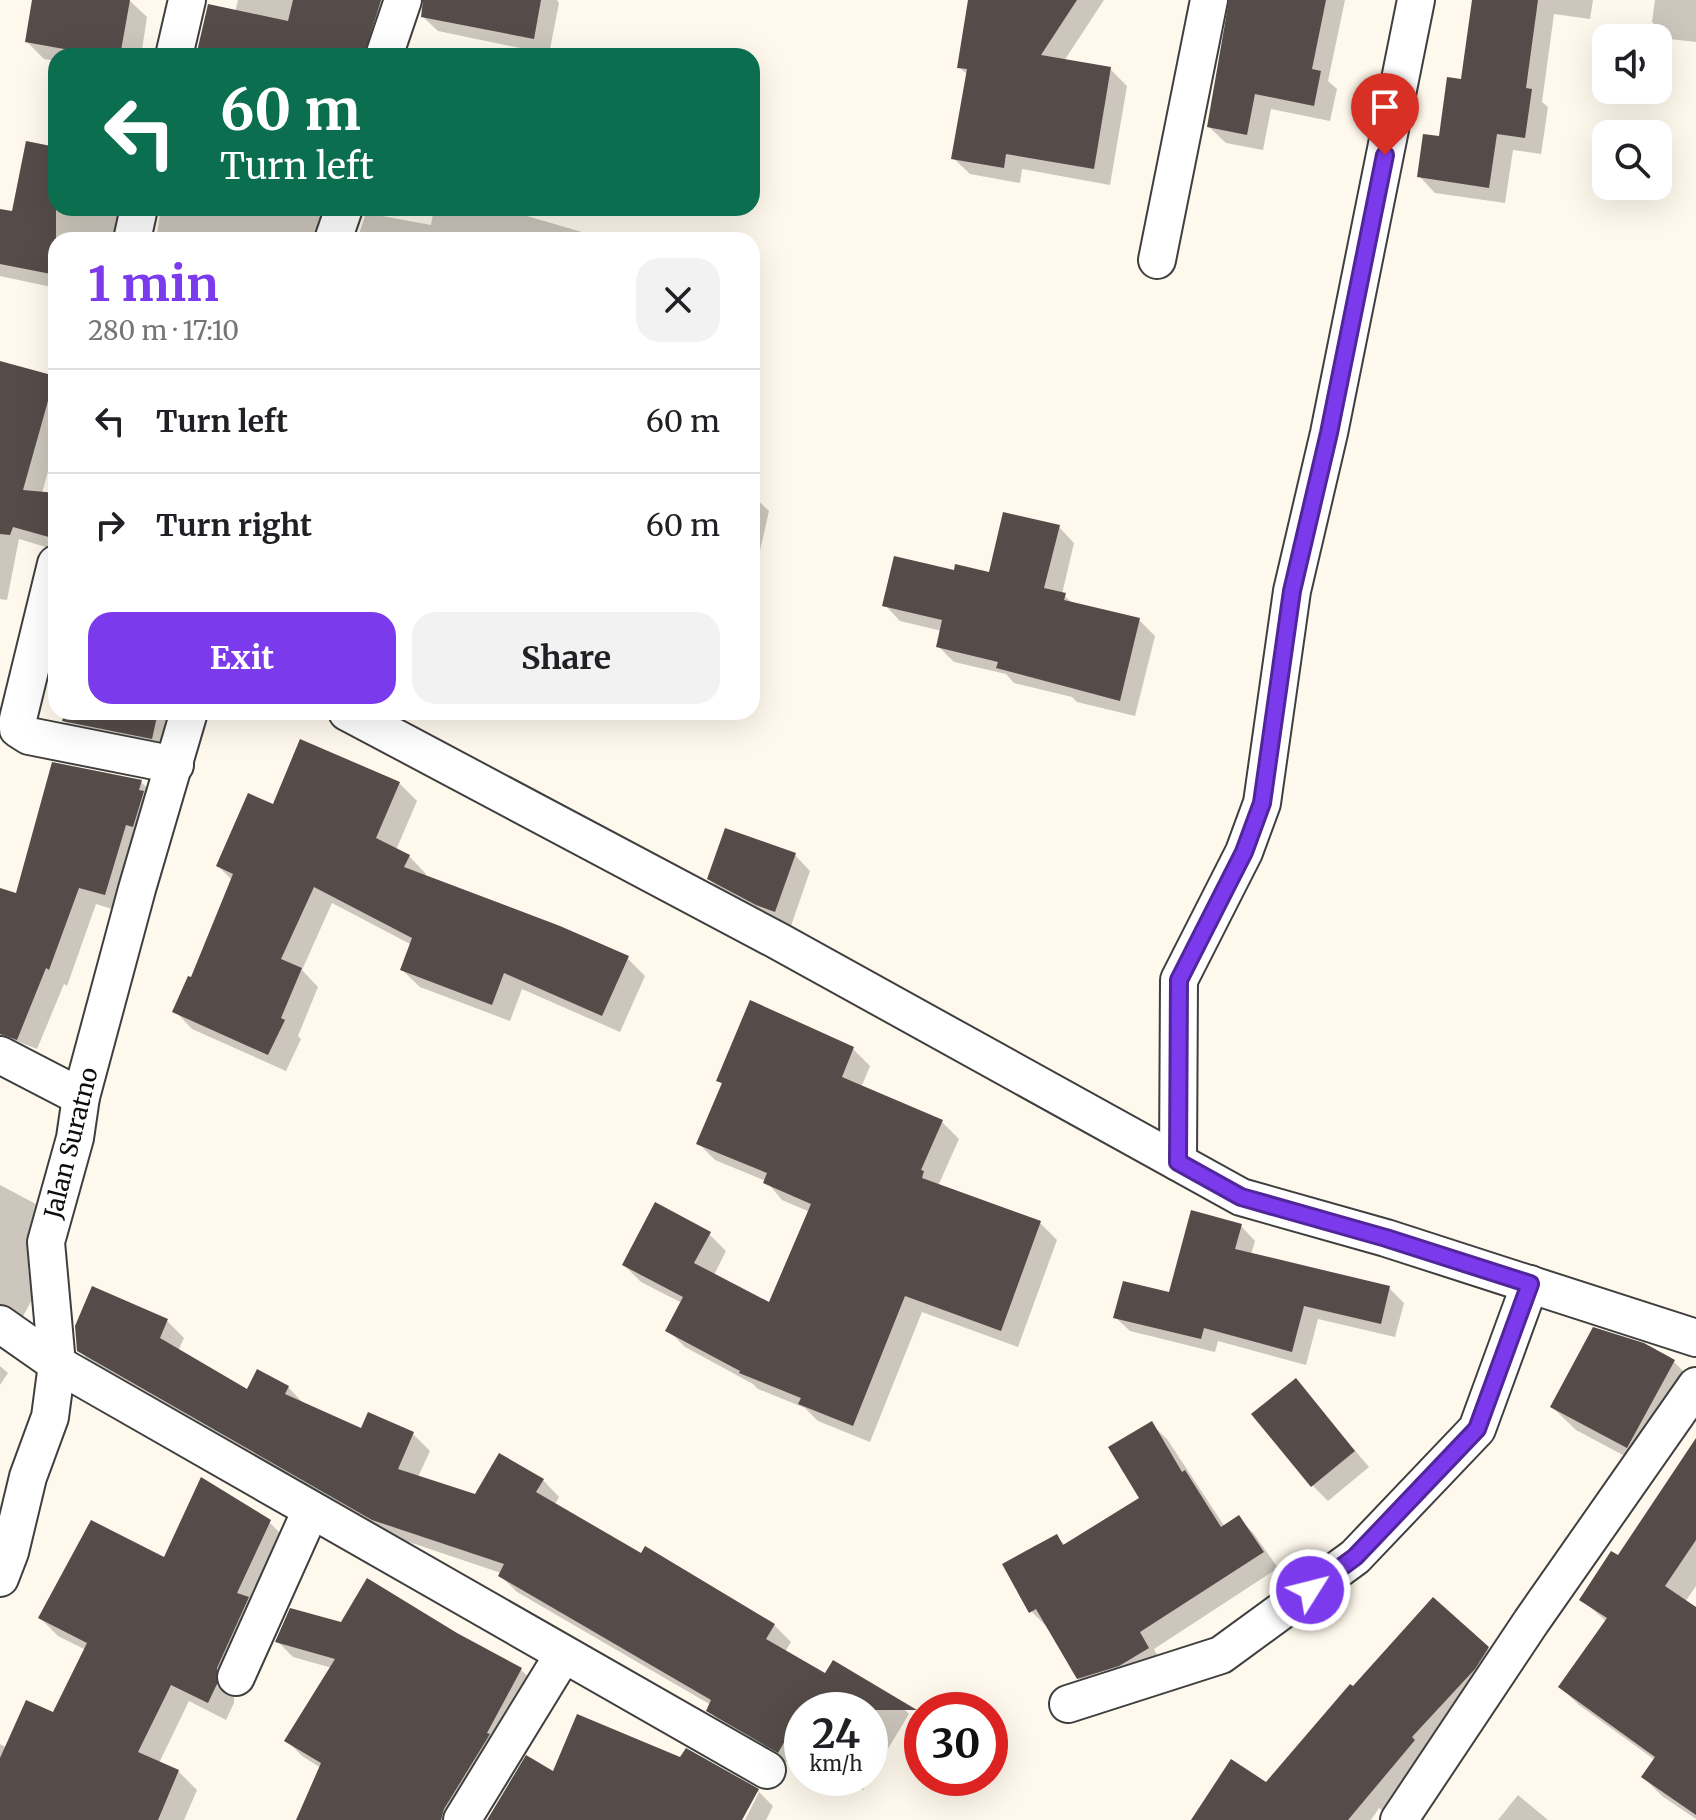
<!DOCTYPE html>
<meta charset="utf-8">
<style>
:root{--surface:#fff;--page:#f2f2f2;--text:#202124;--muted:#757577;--line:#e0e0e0;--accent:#7c3aed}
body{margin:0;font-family:Merriweather,serif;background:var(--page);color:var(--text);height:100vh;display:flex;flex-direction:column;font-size:30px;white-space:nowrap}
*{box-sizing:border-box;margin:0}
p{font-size:26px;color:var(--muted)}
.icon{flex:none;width:44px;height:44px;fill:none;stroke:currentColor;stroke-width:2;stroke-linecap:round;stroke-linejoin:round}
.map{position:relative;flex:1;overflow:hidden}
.sheet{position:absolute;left:48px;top:232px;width:712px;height:488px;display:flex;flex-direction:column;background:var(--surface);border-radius:24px;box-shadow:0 8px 32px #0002}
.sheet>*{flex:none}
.banner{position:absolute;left:48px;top:48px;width:712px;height:168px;border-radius:24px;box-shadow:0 8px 32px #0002;background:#0b6e4f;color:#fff;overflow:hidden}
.tools{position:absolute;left:1592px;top:24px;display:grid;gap:16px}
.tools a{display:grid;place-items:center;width:80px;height:80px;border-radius:16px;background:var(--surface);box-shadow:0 8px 32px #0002;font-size:40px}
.speed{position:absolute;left:784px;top:1692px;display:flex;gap:16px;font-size:40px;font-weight:700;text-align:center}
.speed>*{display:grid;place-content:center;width:104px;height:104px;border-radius:50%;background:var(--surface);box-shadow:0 8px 32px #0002;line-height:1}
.speed small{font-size:20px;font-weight:400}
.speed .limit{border:12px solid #d22;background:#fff;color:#111}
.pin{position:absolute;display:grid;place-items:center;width:68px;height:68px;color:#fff;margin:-82px -34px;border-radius:50% 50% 50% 0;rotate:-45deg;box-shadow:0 0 8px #0007}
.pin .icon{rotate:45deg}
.me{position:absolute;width:88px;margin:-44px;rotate:54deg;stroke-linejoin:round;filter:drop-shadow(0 0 6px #0008)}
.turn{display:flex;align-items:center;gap:28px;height:168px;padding:0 40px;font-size:36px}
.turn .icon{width:104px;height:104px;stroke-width:2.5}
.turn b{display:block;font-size:56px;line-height:68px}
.round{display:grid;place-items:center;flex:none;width:84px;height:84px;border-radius:24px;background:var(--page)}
.summary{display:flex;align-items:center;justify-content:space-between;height:136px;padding:0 40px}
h1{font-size:48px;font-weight:700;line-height:60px;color:var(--accent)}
.primary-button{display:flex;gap:16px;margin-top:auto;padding:16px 40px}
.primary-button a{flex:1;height:92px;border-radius:24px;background:var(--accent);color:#fff;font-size:32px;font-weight:700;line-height:92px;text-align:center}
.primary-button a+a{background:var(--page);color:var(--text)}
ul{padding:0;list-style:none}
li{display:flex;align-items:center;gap:24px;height:104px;padding:0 40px;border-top:2px solid var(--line)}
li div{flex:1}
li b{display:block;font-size:30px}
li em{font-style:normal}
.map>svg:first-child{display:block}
</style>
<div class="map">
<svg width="1696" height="1820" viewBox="0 0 1696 1820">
<rect width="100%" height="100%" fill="#fff8ec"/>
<g fill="#0003">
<path d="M34,0H129L147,17L141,56H56V61L44,59L27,42Z"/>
<path d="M238,0H405L394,23L308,6L306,56H197L235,12Z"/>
<path d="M425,0H557L559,3L549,54L438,31L422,16Z"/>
<path d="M970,0H1104L1064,61L1110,69L1127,86L1110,185L1022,169L1020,183L970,174L953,158L968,75L959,67Z"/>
<path d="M1231,0H1345L1328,81L1337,89L1330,121L1271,109L1263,150L1226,143L1209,127Z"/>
<path d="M1474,0H1593L1590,19L1554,14L1542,102L1548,107L1541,154L1513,150L1505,203L1435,193L1419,176L1441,139L1463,81Z"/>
<path d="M1655,0H1696V42L1669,39L1652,22Z"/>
<path d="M56,149V208H145L132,240H56V288L0,276V211L14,213Z"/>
<path d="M161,208H326L335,240H156Z"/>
<path d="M434,208H499L599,237L602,240H357L366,213L431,225Z"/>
<path d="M0,363L56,380V443L40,500L56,503V550L19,539L7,600L0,599Z"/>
<path d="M752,495L769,511L753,581H752Z"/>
<path d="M1059,527L1074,543L1062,594L1075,605L1139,620L1155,636L1135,716L1077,702L1072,697L1014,683L1006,674L954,662L938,646L942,631L900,621L885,605L955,573L990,574Z"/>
<path d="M65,712H173L165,753L78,736L63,720Z"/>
<path d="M141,782L158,799L122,912L96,904L67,986L64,984L37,1049L14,1040L0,1063V890L17,896Z"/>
<path d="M399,783L417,801L396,850L409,856L426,874L425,877L627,958L645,976L620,1032L522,989L510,1021L420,987L402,970L412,945L332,903L302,970L318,987L298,1036L301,1039L286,1071L192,1029L175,1011L192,980L232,880L218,866L274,807Z"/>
<path d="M795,855L810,871L791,926L773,920L725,895L709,879Z"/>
<path d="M853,1049L870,1066L861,1088L942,1122L959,1139L938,1186L1040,1223L1057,1240L1018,1347L922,1312L870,1442L818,1421L805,1408L758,1389L753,1384L685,1347L668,1330L682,1303L641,1282L624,1265L709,1234L726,1251L714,1275L770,1305L810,1212L782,1200L766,1181L715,1160L698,1143L723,1085L719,1081Z"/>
<path d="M0,1185L34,1203L52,1220L49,1232L28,1270L41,1283L21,1320L0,1330Z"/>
<path d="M1241,1226L1255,1241L1251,1255L1389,1288L1404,1303L1395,1337L1318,1319L1306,1365L1218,1341L1215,1352L1130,1331L1115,1317L1170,1294Z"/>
<path d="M167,1321L184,1338L178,1351L248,1392L288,1387L305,1405L362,1430L413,1434L430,1451L418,1477L476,1496L543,1480L559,1497L554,1506L642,1555L774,1625L791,1642L785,1652L826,1676L892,1697L909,1714L863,1790L842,1778H870V1710H802V1756L796,1768L725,1727L708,1710L711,1705L517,1592L500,1575L501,1573L391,1536L96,1368L79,1350Z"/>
<path d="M1674,1362L1696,1384L1651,1470L1576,1430L1552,1407Z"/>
<path d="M0,1366L8,1373L0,1385Z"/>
<path d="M1296,1381L1369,1467L1328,1501L1312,1485Z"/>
<path d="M1151,1424L1167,1439L1225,1527L1239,1518L1254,1534L1278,1568L1154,1649L1163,1665L1094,1694L1078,1678L1047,1627L1031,1611L1057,1537L1066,1546L1142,1499Z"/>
<path d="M1696,1468V1586L1685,1602L1696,1610V1819L1662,1796L1643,1777L1655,1760L1579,1705L1560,1687L1607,1622L1582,1600Z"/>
<path d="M269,1522L288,1541L234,1688V1703L226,1720L189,1701L159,1763L178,1771L197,1790L184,1820H0V1744L7,1748L54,1714L86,1650L58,1636L40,1618L165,1559Z"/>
<path d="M427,1619L521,1670L537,1685L462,1820H298L321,1768L302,1756L286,1740L332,1668L293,1657L277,1641L341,1625Z"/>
<path d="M1488,1648L1506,1667L1387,1814L1379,1808L1371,1820H1193L1266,1784L1353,1689Z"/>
<path d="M554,1774L757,1790L773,1806L766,1820H745L759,1792H754L740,1820H489Z"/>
<path d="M1518,1795L1548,1820H1498Z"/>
</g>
<g fill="#554c49">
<path d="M32,0H130L120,56H103L25,42Z"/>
<path d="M293,0H381L364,56H196L208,4L288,21Z"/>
<path d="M423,0H541L534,39L421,17Z"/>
<path d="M968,0H1077L1041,55L1111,67L1094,169L1006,154L1004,168L951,159L967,69L957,68Z"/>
<path d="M1229,0H1326L1312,69L1321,71L1314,106L1255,94L1247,135L1207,127Z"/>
<path d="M1472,0H1538L1526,88L1532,89L1525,138L1497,134L1489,188L1417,177L1423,134L1439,136L1447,77L1461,79Z"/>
<path d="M26,141L56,147V275L0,264V209L12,211Z"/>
<path d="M0,361L55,376L23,490L56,493V539L13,527L10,535L0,534Z"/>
<path d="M1003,512L1060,525L1044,588L1066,593L1064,600L1140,618L1120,701L996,668L998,662L936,647L942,620L882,606L894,556L954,570L955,564L989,572Z"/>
<path d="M65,712H158L152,739L62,721Z"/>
<path d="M300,739L400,782L376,838L410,855L404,867L560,926L629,956L602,1016L504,973L492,1005L400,970L412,938L314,887L281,959L302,968L281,1018L285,1020L268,1055L172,1012L188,976L191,977L233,874L216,866L248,793L273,804Z"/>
<path d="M52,762L142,780L139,790L144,791L133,827L126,825L105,895L79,888L49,970L46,968L17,1040L0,1034V888L16,893Z"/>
<path d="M725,828L796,853L775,912L756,905L707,879Z"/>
<path d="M750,1000L854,1047L842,1077L943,1120L921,1170L924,1171L922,1178L1041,1221L1001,1331L905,1296L853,1426L798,1404L801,1398L739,1373L740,1371L665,1331L683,1297L622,1265L655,1202L711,1232L694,1263L769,1302L811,1204L763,1183L767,1173L696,1144L722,1083L716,1081Z"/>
<path d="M1191,1210L1242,1224L1235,1249L1390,1286L1381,1324L1304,1306L1292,1352L1204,1328L1201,1339L1113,1318L1123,1281L1169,1292Z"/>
<path d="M92,1286L168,1319L160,1338L247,1389L257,1369L289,1386L285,1394L361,1428L368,1412L414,1432L398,1469L475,1494L499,1453L544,1479L536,1492L641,1553L645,1546L775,1624L766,1639L825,1673L833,1660L917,1710H802V1749L786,1739L778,1753L706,1711L711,1700L498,1576L504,1564L372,1520L77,1351L75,1326Z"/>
<path d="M1593,1327L1644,1343L1675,1360L1627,1448L1550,1407Z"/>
<path d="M1296,1378L1355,1451L1311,1487L1251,1414Z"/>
<path d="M1152,1421L1182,1472L1185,1470L1221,1527L1239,1515L1264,1552L1140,1632L1149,1648L1119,1666L1077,1679L1036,1609L1029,1613L1002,1564L1057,1534L1063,1545L1139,1498L1108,1447Z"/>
<path d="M1696,1438V1540L1665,1586L1696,1607V1815L1641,1777L1655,1757L1558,1687L1607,1618L1579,1600L1611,1551L1618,1555Z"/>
<path d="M201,1477L271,1520L237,1593L249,1597L217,1668V1684L208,1703L171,1685L138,1752L179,1770L158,1820H0V1758L26,1700L53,1712L87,1643L38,1618L91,1520L164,1557Z"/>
<path d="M367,1578L457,1633L522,1668L487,1733L490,1734L444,1809L441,1820H296L321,1763L284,1741L335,1659L275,1642L290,1608L341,1622Z"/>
<path d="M1433,1597L1489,1647L1475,1669L1412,1737L1415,1740L1348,1820H1191L1231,1759L1266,1782L1350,1684L1353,1686Z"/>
<path d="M577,1714L680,1757L686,1748L759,1789L742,1820H487L526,1755L553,1771Z"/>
</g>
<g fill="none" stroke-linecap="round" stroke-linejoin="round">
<defs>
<g id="minor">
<path d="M174,56L187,0"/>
<path d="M384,56L403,0"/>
<path d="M132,240L139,208"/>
<path d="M333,240L344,208"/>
<path d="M1157,260L1209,0"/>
<path d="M56,564L18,719V729L29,736L175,765"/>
<path d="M347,712L780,942L1241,1197L1386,1238L1696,1338"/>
<path d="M0,1055L81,1097"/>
<path d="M1178,1162L1179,980L1244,852L1262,803L1292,591L1329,433L1416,0"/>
<path d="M0,1324L57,1364L767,1770"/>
<path d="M0,1578L10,1552L28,1477L50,1417L57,1364L46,1242L75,1138L81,1097L137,889L189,712"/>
<path d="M236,1677L311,1510"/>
<path d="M1068,1704L1221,1655L1355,1557L1477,1429L1530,1284"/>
<path d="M462,1820L563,1655"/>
<path d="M1399,1820L1531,1622L1696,1386"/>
</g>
</defs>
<use href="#minor" stroke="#3f3f3f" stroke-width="40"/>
<use href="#minor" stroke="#fff" stroke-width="36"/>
</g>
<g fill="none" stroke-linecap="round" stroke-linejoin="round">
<defs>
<path id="route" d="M1310,1590L1355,1557L1477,1429L1530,1284L1386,1238L1241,1197L1178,1162L1179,980L1244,852L1262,803L1292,591L1329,433L1385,155"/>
</defs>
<use href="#route" stroke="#51269a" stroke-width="20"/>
<use href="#route" stroke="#7c3aed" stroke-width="14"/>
</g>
<g text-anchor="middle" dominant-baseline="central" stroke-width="8" stroke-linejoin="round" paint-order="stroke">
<g font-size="24" fill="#0c0c0c" stroke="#fff">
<text transform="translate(71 1143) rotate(-76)">Jalan Suratno</text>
</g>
</g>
</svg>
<div class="tools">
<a><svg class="icon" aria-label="sound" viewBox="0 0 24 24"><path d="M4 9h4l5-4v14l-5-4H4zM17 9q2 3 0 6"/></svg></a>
<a><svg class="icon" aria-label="search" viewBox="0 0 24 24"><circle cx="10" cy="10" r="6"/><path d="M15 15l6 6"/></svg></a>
</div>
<div class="speed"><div>24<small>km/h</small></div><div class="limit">30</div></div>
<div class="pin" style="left:1385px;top:155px;background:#d93025"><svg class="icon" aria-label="arrive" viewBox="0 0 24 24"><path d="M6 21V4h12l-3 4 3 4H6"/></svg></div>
<svg class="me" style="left:1310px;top:1590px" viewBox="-20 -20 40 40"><circle r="17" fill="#7c3aed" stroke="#fff" stroke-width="3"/><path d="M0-11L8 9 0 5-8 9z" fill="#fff"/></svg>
<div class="banner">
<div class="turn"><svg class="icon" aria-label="left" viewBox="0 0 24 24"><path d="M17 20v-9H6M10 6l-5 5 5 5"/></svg><div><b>60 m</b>Turn left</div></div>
</div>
<section class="sheet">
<div class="summary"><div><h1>1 min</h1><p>280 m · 17:10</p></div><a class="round"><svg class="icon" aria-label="close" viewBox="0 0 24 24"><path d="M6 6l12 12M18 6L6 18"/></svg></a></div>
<ul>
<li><svg class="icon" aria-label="left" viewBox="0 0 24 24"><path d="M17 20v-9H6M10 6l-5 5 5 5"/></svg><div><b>Turn left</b></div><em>60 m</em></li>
<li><svg class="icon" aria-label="right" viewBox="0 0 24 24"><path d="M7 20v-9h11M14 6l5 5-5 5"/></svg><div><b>Turn right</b></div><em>60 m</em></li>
</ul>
<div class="primary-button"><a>Exit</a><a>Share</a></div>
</section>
</div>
